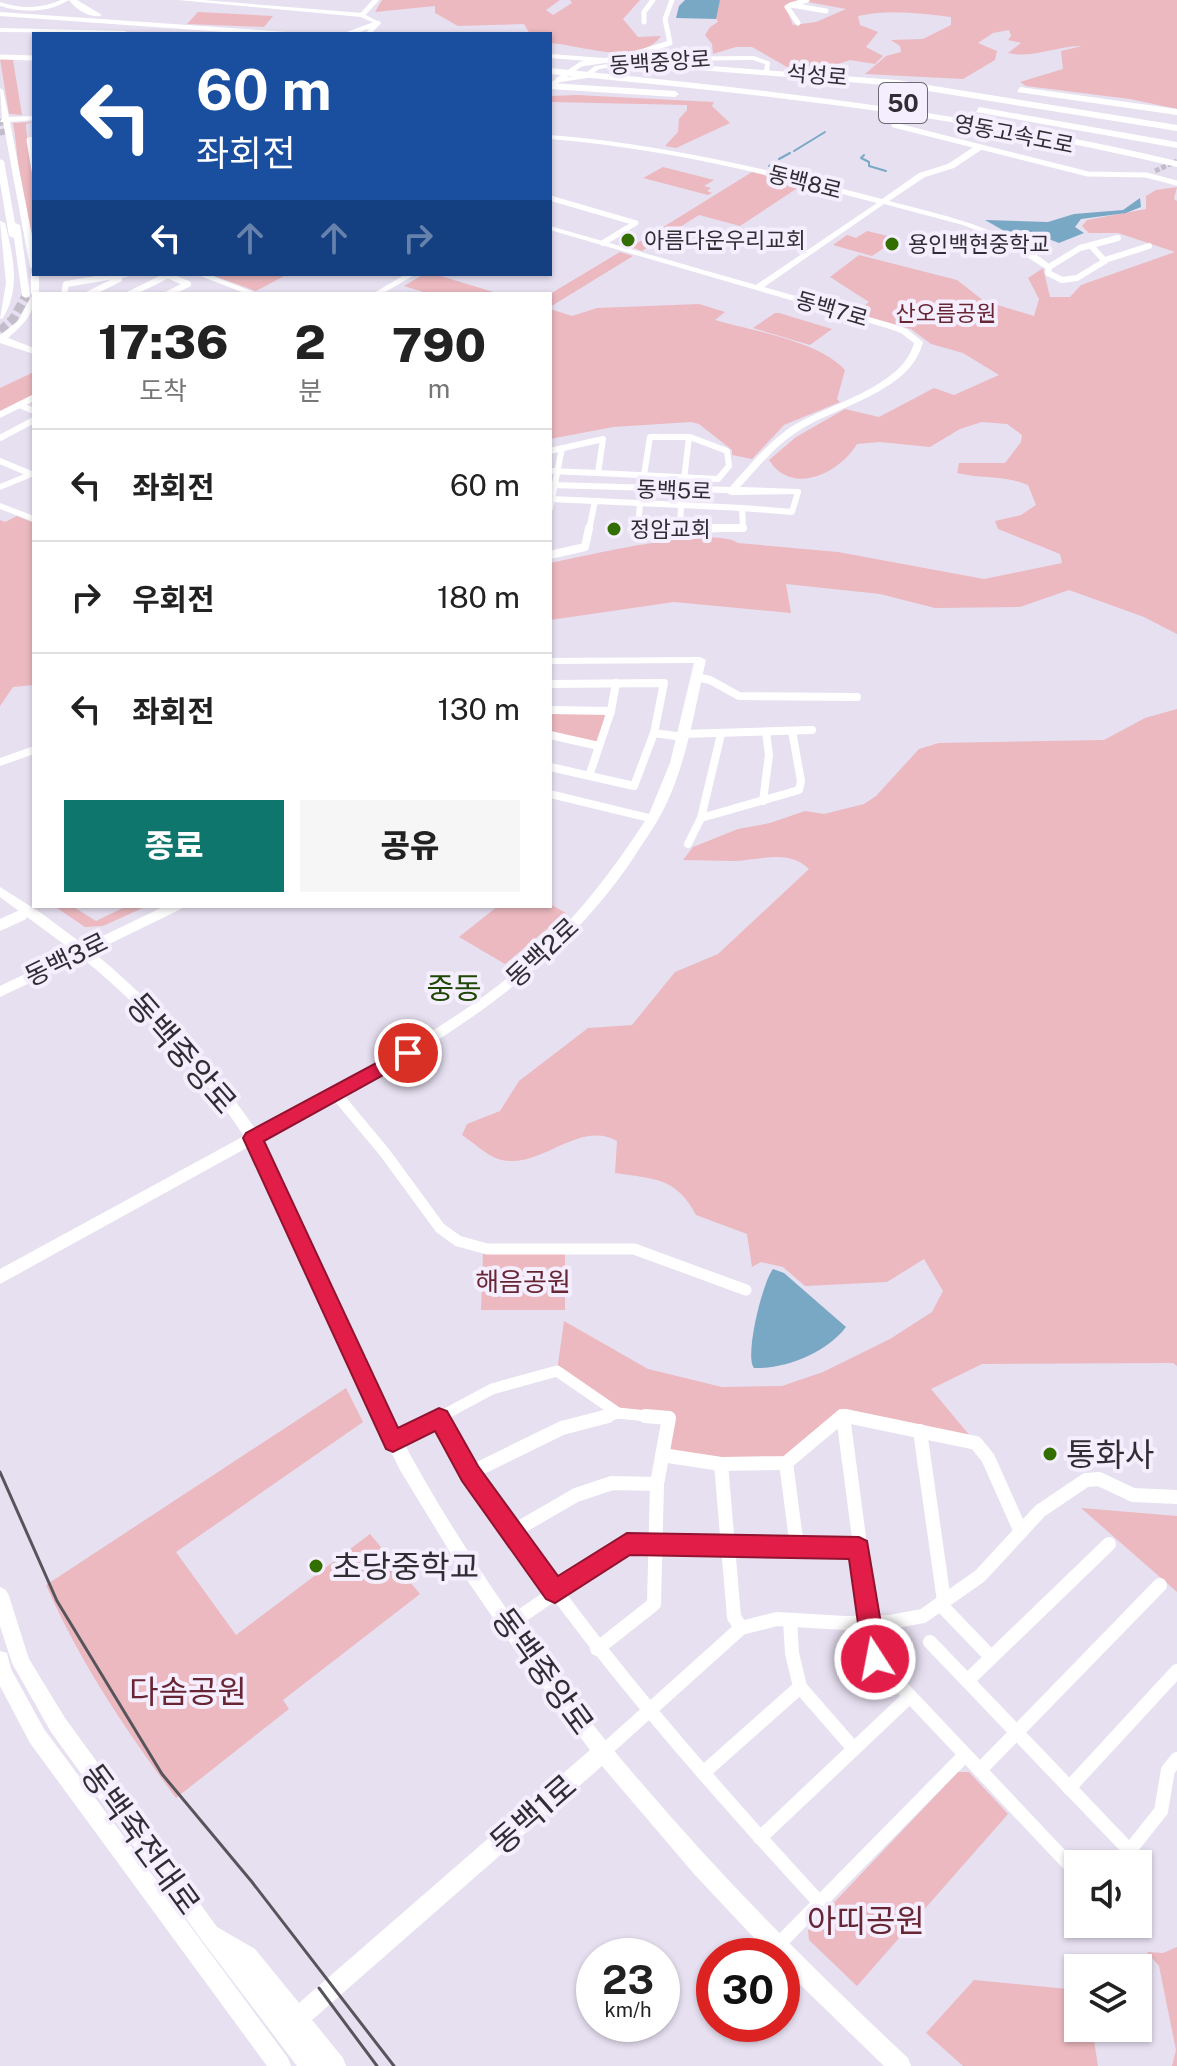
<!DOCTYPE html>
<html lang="ko">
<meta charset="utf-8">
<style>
:root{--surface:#fff;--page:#f6f6f6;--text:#222;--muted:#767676;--line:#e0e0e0;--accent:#0f766e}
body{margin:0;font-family:"Public Sans","Noto Sans KR",sans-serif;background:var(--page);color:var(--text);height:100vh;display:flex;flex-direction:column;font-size:30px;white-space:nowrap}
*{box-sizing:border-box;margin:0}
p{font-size:26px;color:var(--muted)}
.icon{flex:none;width:44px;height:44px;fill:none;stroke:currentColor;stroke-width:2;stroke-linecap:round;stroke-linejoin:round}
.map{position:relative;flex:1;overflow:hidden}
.panel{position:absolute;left:32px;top:292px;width:520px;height:616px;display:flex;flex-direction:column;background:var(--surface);border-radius:0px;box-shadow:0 2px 6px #0004}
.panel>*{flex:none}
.banner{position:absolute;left:32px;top:32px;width:520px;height:244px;border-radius:0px;box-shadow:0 2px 6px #0004;background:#1a4fa0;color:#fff;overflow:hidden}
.tools{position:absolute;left:1064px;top:1850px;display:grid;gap:16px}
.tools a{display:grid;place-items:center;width:88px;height:88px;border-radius:0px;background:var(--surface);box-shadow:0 2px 6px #0004;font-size:40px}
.speed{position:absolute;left:576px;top:1938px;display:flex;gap:16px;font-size:40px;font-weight:700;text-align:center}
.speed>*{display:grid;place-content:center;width:104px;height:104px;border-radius:50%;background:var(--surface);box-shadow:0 2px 6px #0004;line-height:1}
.speed small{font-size:20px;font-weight:400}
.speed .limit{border:12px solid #d22;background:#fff;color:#111}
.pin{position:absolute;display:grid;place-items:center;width:68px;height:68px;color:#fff;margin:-34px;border:4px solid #fff;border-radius:50%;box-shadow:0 2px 8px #0007}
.me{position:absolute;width:88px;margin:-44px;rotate:349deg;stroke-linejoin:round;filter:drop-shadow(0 0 6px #0008)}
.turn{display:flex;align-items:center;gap:28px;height:168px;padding:0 32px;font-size:36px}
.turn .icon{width:104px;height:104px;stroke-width:2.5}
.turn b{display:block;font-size:56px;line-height:68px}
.lanes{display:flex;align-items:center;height:76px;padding:0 32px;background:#0003;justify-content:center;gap:40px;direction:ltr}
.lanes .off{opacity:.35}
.eta{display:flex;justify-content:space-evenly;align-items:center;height:136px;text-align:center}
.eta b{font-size:48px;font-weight:800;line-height:56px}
.action{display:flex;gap:16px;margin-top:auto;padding:16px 32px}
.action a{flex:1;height:92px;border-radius:0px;background:var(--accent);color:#fff;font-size:32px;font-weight:800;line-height:92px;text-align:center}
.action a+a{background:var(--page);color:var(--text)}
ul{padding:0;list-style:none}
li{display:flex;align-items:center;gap:24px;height:112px;padding:0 32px;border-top:2px solid var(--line)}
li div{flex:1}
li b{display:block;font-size:30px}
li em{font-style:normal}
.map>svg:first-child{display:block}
</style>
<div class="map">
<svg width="1177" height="2066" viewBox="0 0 1177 2066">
<rect width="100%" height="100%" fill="#e7e0f1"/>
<g fill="#ebb9bf" fill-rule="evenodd">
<path d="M382,0H560L546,10L553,15L572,3L570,0H640L623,19L638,37L661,36C638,68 583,45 550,43V34H530L524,24L458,26L435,13V6L375,12Z"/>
<path d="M720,0H1177V109L1130,99L1026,86L1020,82L1063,69L1061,51L1082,46C1057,46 1031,59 1008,53L1021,43L1008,40L1011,36L1009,30L993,33L978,43L997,51L995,60L963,79L865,74L886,56L901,52L900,46L891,40L923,39L951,25V17C919,13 890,9 858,16L860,25L878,32L866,47L883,56L875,64L850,60L831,66L787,67L752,47H736L713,54L712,44L705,35L710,27L718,22L715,16ZM808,2L846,9L816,22L793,25L785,5Z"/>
<path d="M198,12L273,16L264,27L187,24Z"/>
<path d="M0,59H34L13,60L22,115L9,114Z"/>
<path d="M577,95L714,102L712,106L730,123L676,148L665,146L678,132L679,119L687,110V105L550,102V96Z"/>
<path d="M34,122L26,124V128L34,191V238C17,204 20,160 13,123Z"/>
<path d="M663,167L714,180L704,186L711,188L707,191L712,193L708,195L643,178Z"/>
<path d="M752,172L802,185L740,226L699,215L642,251L631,247Z"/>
<path d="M1177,187L1174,199L1177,201V634L1144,617L1069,590L1020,607L935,608L880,594L786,584L791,613L674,602L550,620V563C585,556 713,525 738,543L838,552L984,579L1062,563L1060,554L998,529L995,521L1021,515L1036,505L1028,485C1004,475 982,479 957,473L959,463H1005L1021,442L1022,435L1007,424L982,422L960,429L930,447L880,442L857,444C839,474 791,496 769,460L796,437L845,409L879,417L934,388L954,395L999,375L963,353L931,344L911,329L854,313L869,302L830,277L859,255L957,280L984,301L1034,316L1039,299L1028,278L1043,268L1050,297H1070L1081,285L1175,252L1118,233H1089L1082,226L1087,220L1146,209V196L1156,190Z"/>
<path d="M867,231L892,237L894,241L872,256L833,245L847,235L856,238Z"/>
<path d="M620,252L633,256L550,307V294Z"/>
<path d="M209,274H288L256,291Z"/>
<path d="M424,274H434L500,294H430L404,286Z"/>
<path d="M699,304L725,312L715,320C752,331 819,341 845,370L837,399L840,402L784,425L752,459L732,455V450L699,424L691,422L613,427L550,439V309L572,316L597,308Z"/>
<path d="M775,313H779L832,329L810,345L753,328Z"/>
<path d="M34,372V395L0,412V388Z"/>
<path d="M17,516L34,523V685L13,687L0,706V520L5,522Z"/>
<path d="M1177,709V1366L1173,1363L982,1364L931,1389L976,1443L843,1415L786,1463L662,1455L669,1418L618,1413L557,1371L564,1321L648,1369L722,1387L782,1386L823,1372L890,1339L932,1312L943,1291L924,1259L887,1282L805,1286L783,1267L761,1262L752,1267L747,1234L696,1215C676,1177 654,1179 615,1173L617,1141C578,1119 539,1172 498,1159C486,1155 473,1142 462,1135L467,1124L500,1111L519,1081L588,1028L632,1025L675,972L718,954L809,869C788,849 761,860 735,861C718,861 700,860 683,860L693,847L738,829L770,823L805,811L824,814L864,804L876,796L919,749L939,743L1104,740L1145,718Z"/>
<path d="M602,713L605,716L599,740L594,742L550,732V714Z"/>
<path d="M550,904L566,913L505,964L459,937L498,906Z"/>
<path d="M54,906H72L96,921L127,906H147L103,926L85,927Z"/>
<path d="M565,1252V1310H481L483,1253Z"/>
<path d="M346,1388L363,1422L176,1552L236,1635L370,1534L420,1594L283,1700L289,1709L176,1798C124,1727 82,1666 46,1585Z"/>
<path d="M1081,1508L1177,1516V1592Z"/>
<path d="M958,1772H969L1008,1814L857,1986L809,1940L808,1930Z"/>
<path d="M1177,1947V2066H1172L1176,2050L1159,1966L1147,1952L1163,1953Z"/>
<path d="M974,1980L1078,1990V2028H1092L1098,2066H963L926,2033Z"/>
</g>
<g fill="#79a8c5">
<path d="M685,0H720L716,19L676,18L679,6Z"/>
<path d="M1140,198L1141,207L1126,213L1081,219L1075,227L1084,233L1059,243L1025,230L1006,232L985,220L1048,222L1074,214L1123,210Z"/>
<path d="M773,1269L784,1273L846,1327C826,1353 786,1369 754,1368C744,1356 763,1281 773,1269Z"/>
</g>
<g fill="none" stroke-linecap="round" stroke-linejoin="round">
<g stroke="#79a8c5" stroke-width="2">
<path d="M794,151L825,132"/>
<path d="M864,155L861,158L869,162V166L886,171"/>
<path d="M779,159L790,153"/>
<path d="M769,166L775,162"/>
</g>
<path stroke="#c2bccb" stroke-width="5" stroke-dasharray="5 2" stroke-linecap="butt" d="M1155,171L1177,161"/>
<path stroke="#c2bccb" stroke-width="7" stroke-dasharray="7 3" stroke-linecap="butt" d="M0,119L3,135"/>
<path stroke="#c2bccb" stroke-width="9" stroke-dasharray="9 4" stroke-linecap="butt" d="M0,331L13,319L26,296"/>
<g stroke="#fff" stroke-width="5">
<path d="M807,0L791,5L826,11"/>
<path d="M791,5L787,7L798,23"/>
<path d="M362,15L376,0"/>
<path d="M644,22V12L653,0"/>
<path d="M348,34L378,23"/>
<path d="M0,57L34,58"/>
<path d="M558,80L581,64L621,58L670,43L665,19L672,0"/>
<path d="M894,125L1088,174L1146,175L1177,183"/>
<path d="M34,139L29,140L34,170"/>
<path d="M550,198L636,223L622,231"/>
</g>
<g stroke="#fff" stroke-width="6">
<path d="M603,243L626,229"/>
<path d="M1092,247L1105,261L1077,278L1062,280L1048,273L1049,267L1080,248L1118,238"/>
<path d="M1105,260L1149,246"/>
<path d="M165,274L188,284"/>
<path d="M64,294L66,284L126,274"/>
<path d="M89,294L119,279"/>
<path d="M130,294L168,275"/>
<path d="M168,294L188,284"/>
<path d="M19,405L34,411"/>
<path d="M0,438L34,420"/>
<path d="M550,451L603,439L598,473L550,471"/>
<path d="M0,461L31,474"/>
<path d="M598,473L718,479L729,466L727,451L690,437H650L644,475"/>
<path d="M550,499L595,501"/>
<path d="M742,508L792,512L798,492"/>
<path d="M550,509L562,448"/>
<path d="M589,530L595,501L681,505L689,437"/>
<path d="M638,530L640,503"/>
<path d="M680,530L681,505L742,508L743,528L698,530"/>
</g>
<g stroke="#fff" stroke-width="8">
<path d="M638,528L637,537L713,528H743"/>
<path d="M680,531V528"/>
<path d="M550,555L585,547L589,528"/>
<path d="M696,677L710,680L739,696L857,697"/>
<path d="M550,684L664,683L654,733L634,786L550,767"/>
<path d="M550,710L611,711"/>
<path d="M654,733L683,737"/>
<path d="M683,734L812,730"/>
<path d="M550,735L599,746"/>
<path d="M589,776L611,711L616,683"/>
<path d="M763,801L769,755L766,732"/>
<path d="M701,818L799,790L801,781L792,731"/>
<path d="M688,844L701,818L721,734"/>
<path d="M18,917L30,911"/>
</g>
<g stroke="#fff" stroke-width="11">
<path d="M0,925L22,915"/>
<path d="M335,1093L385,1153L440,1228L458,1241L487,1249H634L746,1290"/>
<path d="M438,1418L492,1389L557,1371L618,1413L666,1418"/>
<path d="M601,1418L618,1413"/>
<path d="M840,1418L843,1415L856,1418"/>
</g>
<g stroke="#fff" stroke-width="14">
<path d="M843,1416L875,1659L1078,1874"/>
<path d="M846,1416L976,1443L988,1458L1021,1532"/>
<path d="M439,1418C546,1596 679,1750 819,1902"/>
<path d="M920,1431L944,1601"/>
<path d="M393,1442L442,1416"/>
<path d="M662,1455L721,1464L786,1463L842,1416"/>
<path d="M786,1463L797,1547"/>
<path d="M721,1464L734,1617L741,1628"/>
<path d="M470,1473L562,1428L608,1416"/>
<path d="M512,1532L576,1495L612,1483L657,1484"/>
<path d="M940,1604L991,1657"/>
<path d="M790,1620L792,1653L800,1687L854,1749"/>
<path d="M508,1625L627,1544L859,1548"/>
<path d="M930,1642L1130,1851"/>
<path d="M597,1649L654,1604L657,1484L669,1418L645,1416"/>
<path d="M968,1680L1109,1544"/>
<path d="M602,1753L741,1628L777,1619L845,1623L890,1622L923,1616L980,1576L1040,1511L1086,1480L1099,1479L1133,1495L1177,1497"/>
<path d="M980,1770L1160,1585"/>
<path d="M703,1773L800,1687"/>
<path d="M1069,1788L1177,1671"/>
<path d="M760,1838L910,1696"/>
<path d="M1119,1864L1161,1811L1168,1770L1177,1759"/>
<path d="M777,1946L965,1755"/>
</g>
<g fill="#fff" fill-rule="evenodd">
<path d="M61,0H69C48,13 23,13 0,6V2C21,9 41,9 61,0Z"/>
<path d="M178,0H203L362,13L381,23L371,34H365L374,23L361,17Z"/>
<path d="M754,56L770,62L769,72L764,71L765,64L753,60L653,61L599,69L587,78L560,82L550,88V83L558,78L583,75L595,66L653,57Z"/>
<path d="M0,88L3,90L9,117L34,116V120L10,122L34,246V269L30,267L3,122H0L2,118Z"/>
<path d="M550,135C663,144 772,170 882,199L919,173L948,164L975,146H981V150L954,168L925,177L889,201C947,216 1005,228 1053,267L1046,269L995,237L963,225L884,204L764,287L893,324L907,329L923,342C910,394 833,406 794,434C773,448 757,469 740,487L798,489L801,490V494L731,495L727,493L550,488V482L730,487C748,467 766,445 788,429C825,404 902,389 914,343L901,333L887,328L550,230V226L756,285L877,203C768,174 662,148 550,139Z"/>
<path d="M0,159L4,161L15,223L20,225L30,296L26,298L22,296L14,238L9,236L0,182Z"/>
<path d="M0,221L5,223C13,255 21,288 3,318L0,319L6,283Z"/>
<path d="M34,272V274H39V294H34V296L31,294V274Z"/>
<path d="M195,274H207L259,294H247Z"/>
<path d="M406,274H416L382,294H372Z"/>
<path d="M31,297H34C34,316 21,326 8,338L34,348V354L0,343V335L18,321Z"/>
<path d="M34,394V401L0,418V411Z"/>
<path d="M34,470V476L0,490V484Z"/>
<path d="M0,503L34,516V522L0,509Z"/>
<path d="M700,657L706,660C695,707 688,756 668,800C659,821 646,838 634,857C546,990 399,1067 262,1140C280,1172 292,1206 307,1239C341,1313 373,1387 412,1458C539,1686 718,1881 908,2058L911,2066H884L782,1967V1956H771L695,1875L602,1766L312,2020L343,2058L346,2066H297L201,1939L51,1732L12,1663L0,1626V1587L6,1590L9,1596L29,1659L65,1718L217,1927L255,1949L299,2003L590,1750L520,1657L467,1580L400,1470L350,1368L250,1146L0,1284V1269L244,1136C198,1068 145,1009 82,958L0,997V986L73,951L0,897V887L41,913L84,945L165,906H183L181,909L93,952C156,1004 210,1063 256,1130C364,1072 487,1011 571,919C599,888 622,856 645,821L550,798V790L649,814L670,763L694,663L550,664V658Z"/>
<path d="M34,746V754L0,766V758Z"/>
<path d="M0,1651L7,1653L11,1669L44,1729L288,2058L291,2066H267L30,1743L0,1686Z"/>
</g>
<g fill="#fff" fill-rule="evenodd">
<path d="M69,0H77L102,15C92,20 75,9 69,0Z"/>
<path d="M0,12L287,32L291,34H252L0,16Z"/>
<path d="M0,28L125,31L129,33L0,32Z"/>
<path d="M550,54L897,80L1177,125V131L897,86L550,58Z"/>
<path d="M550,68C761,89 970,112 1177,161V167C970,117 761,94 550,74Z"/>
<path d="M550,83L675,91L679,94L675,97L550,89Z"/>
<path d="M1020,87L1177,109V115L1017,92Z"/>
<path d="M979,107L1177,142V148L976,112Z"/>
</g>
<g stroke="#57545c" stroke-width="3">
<path d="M0,1472L57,1601L162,1774L252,1882L394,2066"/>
<path d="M319,1988L377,2066"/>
</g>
</g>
<path fill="#e11d48" stroke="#92132f" stroke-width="2" d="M408,1046L417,1053L414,1058L264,1141L398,1428L439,1408L447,1411L478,1466L558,1576L627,1533L859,1537L867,1541L887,1659L884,1668L875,1671L867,1668L863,1659L849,1559L630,1555L555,1603L546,1599L462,1481L435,1431L393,1452L386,1449L243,1138L246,1133Z"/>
<g fill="#336e00" stroke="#f4eefe" stroke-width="3">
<circle cx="628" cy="240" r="8"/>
<circle cx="892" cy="244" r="8"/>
<circle cx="614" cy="529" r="8"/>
<circle cx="1050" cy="1454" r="8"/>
<circle cx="316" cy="1566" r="8"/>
</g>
<g text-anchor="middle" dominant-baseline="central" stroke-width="8" stroke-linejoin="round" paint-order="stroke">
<g font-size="22" fill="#302e34" stroke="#f4eefe">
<text transform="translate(660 62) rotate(-4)">동백중앙로</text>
<text transform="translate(817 75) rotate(5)">석성로</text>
<text transform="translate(1014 134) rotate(11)">영동고속도로</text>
<text transform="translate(805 182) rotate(14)">동백8로</text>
<text transform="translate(832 309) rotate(16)">동백7로</text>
<text transform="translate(674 490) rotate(2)">동백5로</text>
</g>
<g font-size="22" fill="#302e34" stroke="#f4eefe" text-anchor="start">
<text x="644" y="240">아름다운우리교회</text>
<text x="908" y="244">용인백현중학교</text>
<text x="630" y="529">정암교회</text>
</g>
<g font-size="22" fill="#682533" stroke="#f4eefe">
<text x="946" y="313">산오름공원</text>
</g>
<rect fill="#f4eefe" stroke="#6b6871" stroke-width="2" x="879" y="83" width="48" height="40" rx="6"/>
<g font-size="24" font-weight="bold" fill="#302e34">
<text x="903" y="103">50</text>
</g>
<g font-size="26" fill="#302e34" stroke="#f4eefe">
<text transform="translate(542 952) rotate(-43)">동백2로</text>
<text transform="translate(66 959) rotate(-26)">동백3로</text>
</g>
<g font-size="26" fill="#682533" stroke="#f4eefe">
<text x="523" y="1281">해음공원</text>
</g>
<g font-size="30" fill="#214705" stroke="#f4eefe">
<text x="454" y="988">중동</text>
</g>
<g font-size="32" fill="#302e34" stroke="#f4eefe">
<text transform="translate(182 1053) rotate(49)">동백중앙로</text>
<text transform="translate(543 1671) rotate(54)">동백중앙로</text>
<text transform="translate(533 1814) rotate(-41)">동백1로</text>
<text transform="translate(141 1839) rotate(54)">동백죽전대로</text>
</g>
<g font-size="32" fill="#302e34" stroke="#f4eefe" text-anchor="start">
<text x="1066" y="1454">통화사</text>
<text x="332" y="1566">초당중학교</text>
</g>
<g font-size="32" fill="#682533" stroke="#f4eefe">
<text x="188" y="1691">다솜공원</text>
<text x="866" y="1920">아띠공원</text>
</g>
</g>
</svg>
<div class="tools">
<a><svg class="icon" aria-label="sound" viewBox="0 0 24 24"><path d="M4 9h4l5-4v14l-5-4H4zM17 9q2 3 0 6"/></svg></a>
<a><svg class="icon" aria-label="layers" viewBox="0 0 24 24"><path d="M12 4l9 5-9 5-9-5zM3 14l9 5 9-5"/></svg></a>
</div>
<div class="speed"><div>23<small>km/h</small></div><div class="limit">30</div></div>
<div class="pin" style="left:408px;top:1053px;background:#d93025"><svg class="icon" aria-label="arrive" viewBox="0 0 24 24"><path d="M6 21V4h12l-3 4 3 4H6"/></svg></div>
<svg class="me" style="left:875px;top:1659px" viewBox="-20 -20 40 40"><circle r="17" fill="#e11d48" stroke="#fff" stroke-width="3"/><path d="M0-11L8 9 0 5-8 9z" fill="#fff"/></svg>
<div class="banner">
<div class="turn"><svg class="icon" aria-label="left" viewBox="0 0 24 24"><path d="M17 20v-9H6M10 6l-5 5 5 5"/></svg><div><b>60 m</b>좌회전</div></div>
<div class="lanes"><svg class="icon" aria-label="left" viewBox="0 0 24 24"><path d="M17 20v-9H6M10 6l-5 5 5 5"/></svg><svg class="icon off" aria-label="ahead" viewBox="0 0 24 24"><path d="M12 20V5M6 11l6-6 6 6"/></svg><svg class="icon off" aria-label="ahead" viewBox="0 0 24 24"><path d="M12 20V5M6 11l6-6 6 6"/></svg><svg class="icon off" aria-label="right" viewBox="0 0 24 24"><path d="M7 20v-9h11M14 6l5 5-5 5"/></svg></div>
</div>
<section class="panel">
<div class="eta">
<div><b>17:36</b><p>도착</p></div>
<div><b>2</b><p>분</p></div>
<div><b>790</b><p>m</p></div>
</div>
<ul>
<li><svg class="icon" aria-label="left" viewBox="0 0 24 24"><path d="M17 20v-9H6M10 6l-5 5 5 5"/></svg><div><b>좌회전</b></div><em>60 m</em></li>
<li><svg class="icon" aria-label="right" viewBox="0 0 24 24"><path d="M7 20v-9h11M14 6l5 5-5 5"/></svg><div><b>우회전</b></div><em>180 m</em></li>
<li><svg class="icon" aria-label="left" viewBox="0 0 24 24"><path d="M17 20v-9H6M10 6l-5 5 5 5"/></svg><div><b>좌회전</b></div><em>130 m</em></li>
</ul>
<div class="action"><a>종료</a><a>공유</a></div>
</section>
</div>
